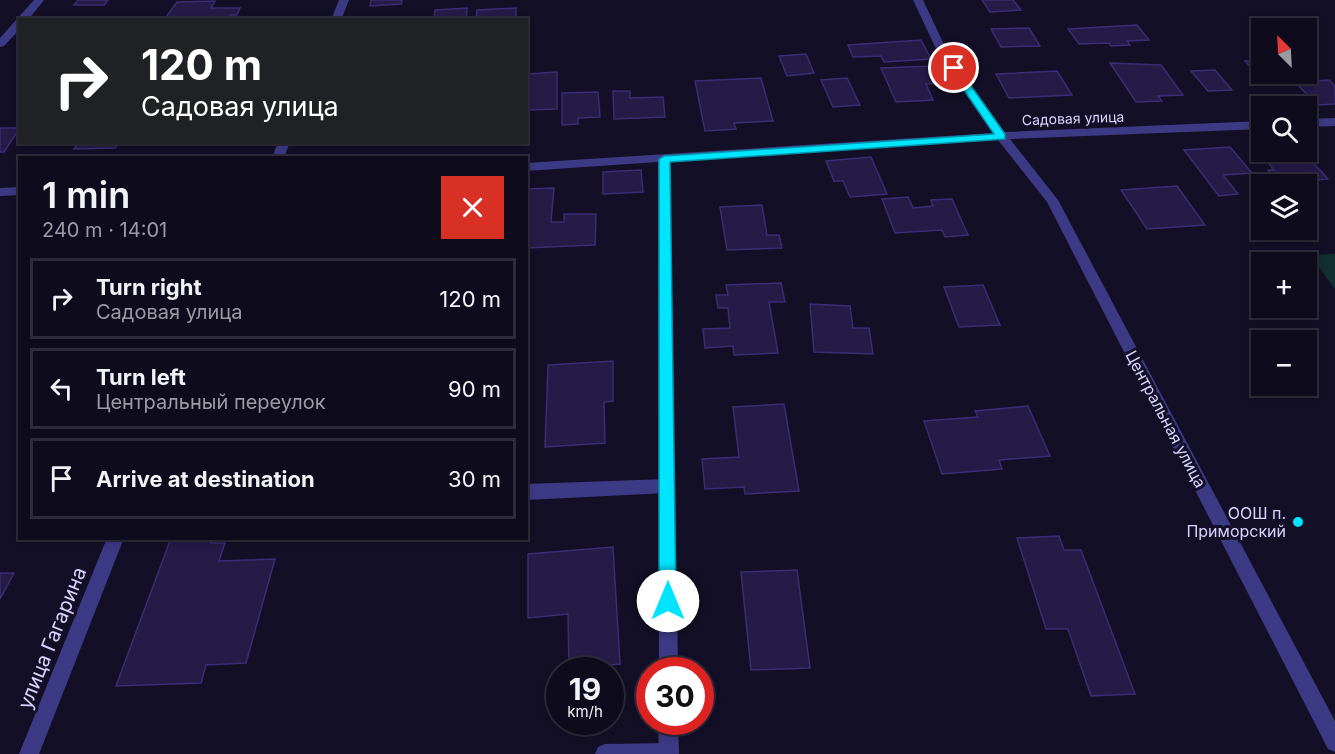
<!DOCTYPE html>
<meta charset="utf-8">
<style>
:root{--surface:#0e0b1c;--page:#1c1929;--text:#f1f3f6;--muted:#9b9ba3;--line:#2e2b3b}
body{margin:0;font-family:Inter,sans-serif;background:var(--page);color:var(--text);height:100vh;display:flex;flex-direction:column;font-size:22px;white-space:nowrap}
*{box-sizing:border-box;margin:0}
p{font-size:20px;color:var(--muted)}
.icon{flex:none;width:33px;height:33px;fill:none;stroke:currentColor;stroke-width:2;stroke-linecap:round;stroke-linejoin:round}
.map{position:relative;flex:1;overflow:hidden}
.drawer{position:absolute;left:18px;top:156px;width:510px;height:384px;display:flex;flex-direction:column;background:var(--surface);border-radius:0px;box-shadow:0 3px 9px #0003,0 0 0 2px var(--line)}
.drawer>*{flex:none}
.hud{position:absolute;left:18px;top:18px;width:510px;height:126px;border-radius:0px;box-shadow:0 3px 9px #0003,0 0 0 2px var(--line);background:#202124;color:#fff;overflow:hidden}
.needle{width:39px;rotate:336deg}
.tools{position:absolute;left:1251px;top:18px;display:grid;gap:12px}
.tools a{display:grid;place-items:center;width:66px;height:66px;border-radius:0px;background:var(--surface);box-shadow:0 3px 9px #0003,0 0 0 2px var(--line);font-size:30px}
.speed{position:absolute;left:546px;top:657px;display:flex;gap:12px;font-size:30px;font-weight:700;text-align:center}
.speed>*{display:grid;place-content:center;width:78px;height:78px;border-radius:50%;background:var(--surface);box-shadow:0 3px 9px #0003,0 0 0 2px var(--line);line-height:1}
.speed small{font-size:15px;font-weight:400}
.speed .limit{border:9px solid #d22;background:#fff;color:#111}
.pin{position:absolute;display:grid;place-items:center;width:51px;height:51px;color:#fff;margin:-26px;border:3px solid #fff;border-radius:50%;box-shadow:0 2px 6px #0007}
.me{position:absolute;width:66px;margin:-33px;rotate:0deg;stroke-linejoin:round;filter:drop-shadow(0 0 4px #0008)}
.turn{display:flex;align-items:center;gap:21px;height:126px;padding:0 24px;font-size:27px}
.turn .icon{width:78px;height:78px;stroke-width:2.5}
.turn b{display:block;font-size:42px;line-height:51px}
.round{display:grid;place-items:center;flex:none;width:63px;height:63px;border-radius:0px;background:var(--page)}
.headline{display:flex;align-items:center;justify-content:space-between;height:102px;padding:0 24px}
h1{font-size:36px;font-weight:600;line-height:45px}
ul{padding:0;list-style:none}
li{display:flex;align-items:center;gap:18px;height:81px;margin:0 12px 9px;padding:0 12px;border:3px solid var(--line);border-radius:0px}
li div{flex:1}
li b{display:block;font-size:22px}
li em{font-style:normal}
.map>svg:first-child{display:block}
</style>
<div class="map">
<svg width="1335" height="754" viewBox="0 0 1335 754">
<rect width="100%" height="100%" fill="#130f26"/>
<path fill="#12302f" d="M1335,254V289L1310,255Z"/>
<g fill="#241b47" stroke="#3b2d73" stroke-width="1.5">
<path d="M78,0H108L104,5H74Z"/>
<path d="M371,0H402L401,4L370,6Z"/>
<path d="M982,0H1013L1021,10L990,12Z"/>
<path d="M215,1L211,8H240L237,15H230L227,20L166,17L177,2Z"/>
<path d="M467,8L466,20H434L435,10Z"/>
<path d="M516,8V17L506,18V20H476L477,10Z"/>
<path d="M1137,25L1149,40L1127,41L1130,45L1111,46L1109,43L1079,44L1068,29Z"/>
<path d="M1029,28L1040,46L1001,47L991,29Z"/>
<path d="M921,40L931,59L884,62L881,56L853,57L848,45Z"/>
<path d="M806,54L814,73L787,76L779,56Z"/>
<path d="M1245,61H1262V74H1289L1295,79L1263,81Z"/>
<path d="M1110,63L1161,65L1183,95L1158,96L1162,101L1136,102Z"/>
<path d="M933,66L943,83L926,84L933,100L896,102L881,68Z"/>
<path d="M1215,70L1232,90L1208,91L1191,71Z"/>
<path d="M1057,71L1072,95L1009,98L996,74Z"/>
<path d="M557,72V109L526,110L527,74Z"/>
<path d="M761,78L773,121L734,123L736,129L705,131L695,81Z"/>
<path d="M847,78L860,105L833,107L821,80Z"/>
<path d="M1329,80L1335,86V104L1317,105L1295,82Z"/>
<path d="M613,91H630V98L663,97L665,117L614,119Z"/>
<path d="M598,92L600,117L578,118V124L562,125V93Z"/>
<path d="M0,128H20L4,152H0Z"/>
<path d="M79,142H119L115,148L74,149Z"/>
<path d="M1230,147L1252,173L1223,175L1238,194L1219,196L1184,150Z"/>
<path d="M1304,153L1328,179L1279,183L1268,170H1274L1262,156Z"/>
<path d="M871,157L887,194L850,197L843,181H834L826,161Z"/>
<path d="M641,170L643,192L603,194V172Z"/>
<path d="M1177,186L1205,225L1147,229L1121,190Z"/>
<path d="M554,188L551,222H564V214H596L595,245L526,248V189Z"/>
<path d="M908,197L913,208L933,206L931,200L952,199L968,235L945,237L942,230L895,233L882,199Z"/>
<path d="M762,205L767,235H779L782,248L727,250L720,207Z"/>
<path d="M781,283L785,302H769L778,353L734,355L733,346L705,348L703,329L730,328L728,308H718L716,295H728L726,285Z"/>
<path d="M983,285L1000,325L959,327L944,287Z"/>
<path d="M810,304L850,306L853,328H869L873,354L814,352Z"/>
<path d="M613,361V401L604,402L605,443L545,447L548,365Z"/>
<path d="M784,404L799,491L745,494L744,487L705,489L702,459L739,457L733,407Z"/>
<path d="M1028,406L1050,456L999,460L1002,469L942,474L924,421L978,417L975,411Z"/>
<path d="M1059,536L1064,550H1081L1135,694L1091,696L1068,629H1046L1017,538Z"/>
<path d="M171,538H212L211,543H225L219,561L275,559L246,663L206,665L201,683L116,686Z"/>
<path d="M613,547L620,664L569,669L568,614L528,618V554Z"/>
<path d="M797,570L810,668L751,670L741,572Z"/>
<path d="M0,573H14L0,599Z"/>
</g>
<g fill="none" stroke-linecap="round" stroke-linejoin="round">
<g fill="#3d3a85" fill-rule="evenodd">
<path d="M667,479L673,481L675,486L673,491L667,493L526,500V484Z"/>
<path d="M669,743L676,746L679,754H595L598,747L605,744Z"/>
</g>
<g fill="#3d3a85" fill-rule="evenodd">
<path d="M34,0H44L28,20H20V29L4,46L0,47V38Z"/>
<path d="M339,0H349L341,20H331Z"/>
<path d="M913,0H923L947,51L1004,132L1262,121V129L1010,139L1058,200L1335,721V752L1328,749L1047,202L998,140L670,161L678,670H659L658,162L526,171V163L993,133L937,51Z"/>
<path d="M1335,118V126L1306,127V119Z"/>
<path d="M278,142H290L284,158H272Z"/>
<path d="M20,187V195L0,196V188Z"/>
<path d="M107,538H124L39,754H19Z"/>
<path d="M658,722H678L679,754H659Z"/>
</g>
</g>
<path fill="#00e5ff" stroke="#0095a6" stroke-width="1.5" d="M950,66H957L1005,134V139L670,162L676,601L673,607L668,610L662,607L659,601V159L664,156L994,134L949,68Z"/>
<circle fill="#00e5ff" stroke="#130f26" stroke-width="2" cx="1298" cy="522" r="6"/>
<g text-anchor="middle" dominant-baseline="central" stroke-width="6" stroke-linejoin="round" paint-order="stroke">
<g font-size="14" fill="#d9d4ff" stroke="#130f26">
<text transform="translate(1073 118) rotate(-2)">Садовая улица</text>
</g>
<g font-size="16" fill="#d9d4ff" stroke="#130f26">
<text transform="translate(1166 419) rotate(62)">Центральная улица</text>
</g>
<g font-size="16" fill="#d9d4ff" stroke="#130f26" text-anchor="end">
<text x="1286" y="513">ООШ п.<tspan x="1286" dy="18">Приморский</tspan></text>
</g>
<g font-size="20" fill="#d9d4ff" stroke="#130f26">
<text transform="translate(52 638) rotate(-68)">улица Гагарина</text>
</g>
</g>
</svg>
<div class="tools">
<a><svg class="needle" viewBox="-14 -14 28 28"><path d="M0-13l5 13h-10z" fill="#e53935"/><path d="M0 13l5-13h-10z" fill="#9b9ba3"/></svg></a>
<a><svg class="icon" aria-label="search" viewBox="0 0 24 24"><circle cx="10" cy="10" r="6"/><path d="M15 15l6 6"/></svg></a>
<a><svg class="icon" aria-label="layers" viewBox="0 0 24 24"><path d="M12 4l9 5-9 5-9-5zM3 14l9 5 9-5"/></svg></a>
<a>+</a>
<a>−</a>
</div>
<div class="speed"><div>19<small>km/h</small></div><div class="limit">30</div></div>
<div class="pin" style="left:954px;top:68px;background:#d93025"><svg class="icon" aria-label="arrive" viewBox="0 0 24 24"><path d="M6 21V4h12l-3 4 3 4H6"/></svg></div>
<svg class="me" style="left:668px;top:601px" viewBox="-20 -20 40 40"><circle r="19" fill="#fff"/><path d="M0-13L10 11 0 6-10 11z" fill="#00e5ff"/></svg>
<div class="hud">
<div class="turn"><svg class="icon" aria-label="right" viewBox="0 0 24 24"><path d="M7 20v-9h11M14 6l5 5-5 5"/></svg><div><b>120 m</b>Садовая улица</div></div>
</div>
<section class="drawer">
<div class="headline"><div><h1>1 min</h1><p>240 m · 14:01</p></div><a class="round" style="background:#d93025;color:#fff"><svg class="icon" aria-label="close" viewBox="0 0 24 24"><path d="M6 6l12 12M18 6L6 18"/></svg></a></div>
<ul>
<li><svg class="icon" aria-label="right" viewBox="0 0 24 24"><path d="M7 20v-9h11M14 6l5 5-5 5"/></svg><div><b>Turn right</b><p>Садовая улица</p></div><em>120 m</em></li>
<li><svg class="icon" aria-label="left" viewBox="0 0 24 24"><path d="M17 20v-9H6M10 6l-5 5 5 5"/></svg><div><b>Turn left</b><p>Центральный переулок</p></div><em>90 m</em></li>
<li><svg class="icon" aria-label="arrive" viewBox="0 0 24 24"><path d="M6 21V4h12l-3 4 3 4H6"/></svg><div><b>Arrive at destination</b></div><em>30 m</em></li>
</ul>
</section>
</div>
